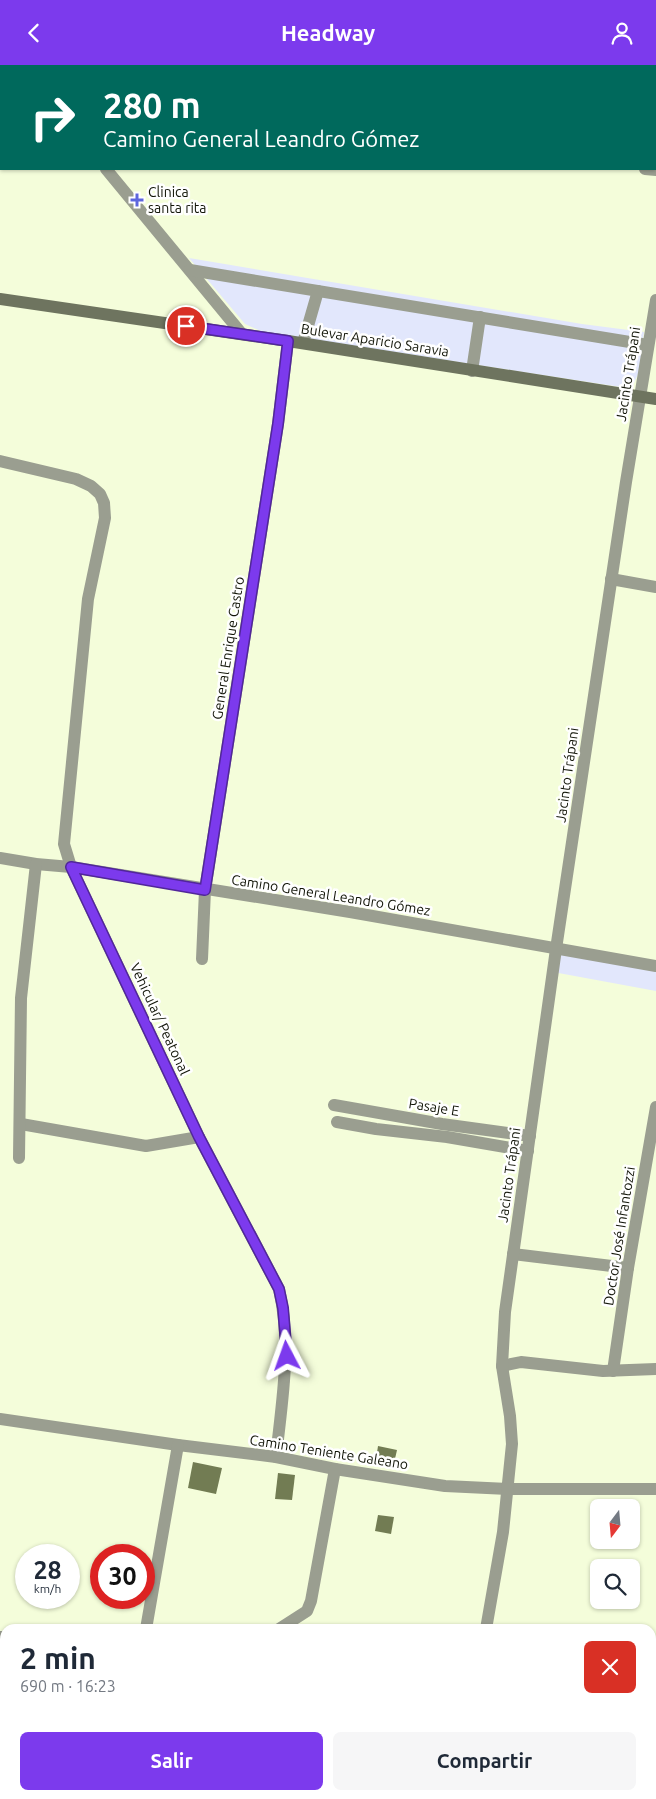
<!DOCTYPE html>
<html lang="es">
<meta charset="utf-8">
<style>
:root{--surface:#fff;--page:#f6f6f7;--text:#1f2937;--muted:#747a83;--accent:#7c3aed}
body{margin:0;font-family:Ubuntu,sans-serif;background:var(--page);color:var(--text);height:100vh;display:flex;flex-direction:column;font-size:19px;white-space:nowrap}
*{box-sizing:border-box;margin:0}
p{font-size:16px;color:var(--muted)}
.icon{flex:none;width:28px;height:28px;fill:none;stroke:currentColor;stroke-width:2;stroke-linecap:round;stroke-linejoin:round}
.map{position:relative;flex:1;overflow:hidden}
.panel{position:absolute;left:0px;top:1559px;width:656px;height:176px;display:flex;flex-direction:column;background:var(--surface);border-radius:15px 15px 0 0;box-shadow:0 1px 4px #0004}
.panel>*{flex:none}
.banner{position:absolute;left:0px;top:0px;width:656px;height:105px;box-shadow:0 1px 4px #0004;background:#00695c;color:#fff;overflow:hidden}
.needle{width:32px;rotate:196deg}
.controls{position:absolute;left:590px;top:1434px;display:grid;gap:10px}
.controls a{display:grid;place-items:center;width:50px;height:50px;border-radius:8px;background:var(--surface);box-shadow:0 1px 4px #0004;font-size:25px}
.speed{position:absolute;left:15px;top:1479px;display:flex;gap:10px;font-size:25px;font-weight:700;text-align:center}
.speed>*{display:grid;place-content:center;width:65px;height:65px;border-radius:50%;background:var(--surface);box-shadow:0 1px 4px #0004;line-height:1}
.speed small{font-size:12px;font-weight:400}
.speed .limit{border:8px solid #d22;background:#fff;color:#111}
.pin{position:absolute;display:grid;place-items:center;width:42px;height:42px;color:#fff;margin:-21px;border:2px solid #fff;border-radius:50%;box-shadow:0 1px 5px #0007}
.me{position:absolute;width:55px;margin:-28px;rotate:356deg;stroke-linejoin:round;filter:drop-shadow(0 0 4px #0008)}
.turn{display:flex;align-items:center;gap:18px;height:105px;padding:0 20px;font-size:22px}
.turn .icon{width:65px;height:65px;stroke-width:2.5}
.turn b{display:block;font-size:35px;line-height:42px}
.round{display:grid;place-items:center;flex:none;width:52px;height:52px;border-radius:8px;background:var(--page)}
.overview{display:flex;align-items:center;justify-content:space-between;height:85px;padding:0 20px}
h1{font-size:30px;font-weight:600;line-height:38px}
.cta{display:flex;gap:10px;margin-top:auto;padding:10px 20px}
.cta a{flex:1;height:58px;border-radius:8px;background:var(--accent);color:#fff;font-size:20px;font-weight:600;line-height:58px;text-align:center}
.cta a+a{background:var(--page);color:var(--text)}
header{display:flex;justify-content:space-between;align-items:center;height:65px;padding:0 20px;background:var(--accent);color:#fff;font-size:22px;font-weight:600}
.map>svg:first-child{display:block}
</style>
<header><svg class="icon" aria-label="back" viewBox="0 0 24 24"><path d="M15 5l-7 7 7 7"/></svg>Headway<svg class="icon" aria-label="person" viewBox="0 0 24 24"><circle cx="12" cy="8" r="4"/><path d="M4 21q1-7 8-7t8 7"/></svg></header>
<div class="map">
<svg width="656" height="1734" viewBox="0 0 656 1734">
<rect width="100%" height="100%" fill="#f4fdda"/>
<g fill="#e2e7fc">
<path d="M189,193L582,259L644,267L639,307L633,320L621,322L263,267L245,259Z"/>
<path d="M556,884L656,901V926L553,907Z"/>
</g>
<g fill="#727c53">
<path d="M378,1381L397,1385L394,1398L376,1394Z"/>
<path d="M193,1397L222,1403L216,1429L188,1423Z"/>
<path d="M278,1408L295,1410L292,1435L275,1434Z"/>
<path d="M378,1450L394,1452L391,1469L375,1466Z"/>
</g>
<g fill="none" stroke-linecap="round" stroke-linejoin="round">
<g stroke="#9a9e90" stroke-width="12">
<path d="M18,0L19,1"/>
<path d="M261,0L262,1"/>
<path d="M125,1L126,0"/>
<path d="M0,95L1,96"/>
<path d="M106,104L242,269"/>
<path d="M645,104L656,105"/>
<path d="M190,205L648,280"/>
<path d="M303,278L318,226"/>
<path d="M472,306L480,252"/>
<path d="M0,396L76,414L91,421L100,429L104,438L105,453L88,534L64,779L71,802L199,1072L279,1224C292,1280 282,1335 276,1392"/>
<path d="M611,514L656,522"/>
<path d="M0,793L36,799L71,802L350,847L656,901"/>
<path d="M202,894L205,825L278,359L288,276"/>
<path d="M334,1040L442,1059L530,1071"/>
<path d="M337,1057L376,1064L447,1072L528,1086"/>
<path d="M21,1059L146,1081L199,1072"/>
<path d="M19,1093L21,933L36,799"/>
<path d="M513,1189L628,1203"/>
<path d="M502,1301L521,1297L603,1306L656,1304"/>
<path d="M613,1306L628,1203L656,1042"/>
<path d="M0,1354L178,1380L276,1392L335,1404L445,1421L508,1424H656"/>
<path d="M146,1564L178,1380"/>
<path d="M279,1564L307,1546L311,1536L335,1404"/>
<path d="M486,1564L503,1467L512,1379L510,1351L502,1301L505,1247L556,884L626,417L656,235"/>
<path d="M0,1572L5,1573"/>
<path d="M69,1730L101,1734"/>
<path d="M1,1734L2,1722"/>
<path d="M115,1734L116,1730"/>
<path d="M457,1734L458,1730"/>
</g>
<path stroke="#6e745f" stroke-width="12" d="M0,234L288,276L656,334"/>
</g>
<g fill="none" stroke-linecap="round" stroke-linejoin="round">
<defs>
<path id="route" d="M186,261L288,276L278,359L205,825L71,802L199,1072L279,1224L283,1243L287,1291"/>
</defs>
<use href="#route" stroke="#51269a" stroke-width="12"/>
<use href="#route" stroke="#7c3aed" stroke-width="9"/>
</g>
<path fill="#5e66de" stroke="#fff" stroke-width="2" d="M134.5 127.5h5v5h5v5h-5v5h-5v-5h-5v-5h5z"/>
<g text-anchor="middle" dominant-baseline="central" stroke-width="5" stroke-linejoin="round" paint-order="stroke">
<g font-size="14" fill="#121508" stroke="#fff" text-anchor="start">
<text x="148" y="127">Clinica<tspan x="148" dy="16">santa rita</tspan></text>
</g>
<g font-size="14" fill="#121508" stroke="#fff">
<text transform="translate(375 275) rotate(9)">Bulevar Aparicio Saravia</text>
<text transform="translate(628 309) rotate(-81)">Jacinto Trápani</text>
<text transform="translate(228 583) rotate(-81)">General Enrique Castro</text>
<text transform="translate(567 710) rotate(-82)">Jacinto Trápani</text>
<text transform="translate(331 830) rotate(9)">Camino General Leandro Gómez</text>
<text transform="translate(160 954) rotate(65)">Vehicular/ Peatonal</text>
<text transform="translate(434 1042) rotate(9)">Pasaje E</text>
<text transform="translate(509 1110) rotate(-82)">Jacinto Trápani</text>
<text transform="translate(619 1171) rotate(-81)">Doctor José Infantozzi</text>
<text transform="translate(329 1387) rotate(9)">Camino Teniente Galeano</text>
</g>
</g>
</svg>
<div class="controls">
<a><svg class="needle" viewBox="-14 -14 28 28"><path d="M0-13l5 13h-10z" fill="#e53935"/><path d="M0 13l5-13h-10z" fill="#747a83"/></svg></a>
<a><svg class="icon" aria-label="search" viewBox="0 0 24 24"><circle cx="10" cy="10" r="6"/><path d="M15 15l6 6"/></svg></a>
</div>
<div class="speed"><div>28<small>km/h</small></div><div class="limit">30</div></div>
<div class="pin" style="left:186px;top:261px;background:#d93025"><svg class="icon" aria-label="arrive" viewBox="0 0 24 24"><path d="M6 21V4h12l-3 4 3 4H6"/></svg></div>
<svg class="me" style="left:287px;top:1291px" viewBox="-20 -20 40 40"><path d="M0-17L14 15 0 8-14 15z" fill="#7c3aed" stroke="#fff" stroke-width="4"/></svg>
<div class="banner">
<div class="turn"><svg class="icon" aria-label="right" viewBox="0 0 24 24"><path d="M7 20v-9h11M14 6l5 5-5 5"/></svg><div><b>280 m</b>Camino General Leandro Gómez</div></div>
</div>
<section class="panel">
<div class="overview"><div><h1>2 min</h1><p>690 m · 16:23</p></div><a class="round" style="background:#d93025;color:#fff"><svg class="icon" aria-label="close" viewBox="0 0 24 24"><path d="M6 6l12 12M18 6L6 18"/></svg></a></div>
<div class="cta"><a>Salir</a><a>Compartir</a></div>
</section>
</div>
